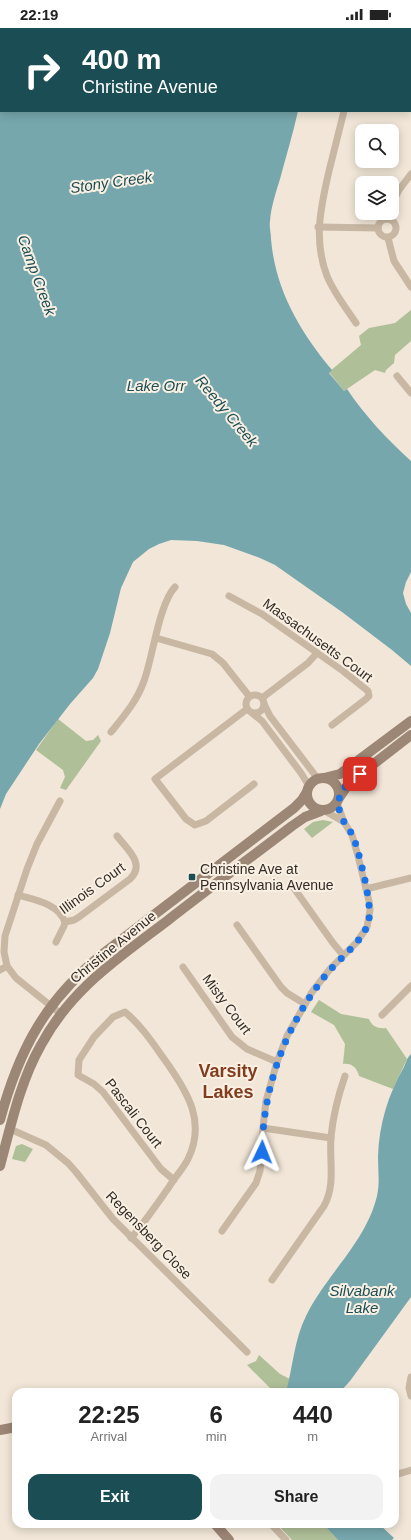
<!DOCTYPE html>
<style>
:root{--surface:#fff;--page:#f2f2f2;--text:#222;--muted:#767676;--accent:#1b4d54}
body{margin:0;font-family:Arial,sans-serif;background:var(--page);color:var(--text);height:100vh;display:flex;flex-direction:column;font-size:15px;white-space:nowrap}
*{box-sizing:border-box;margin:0}
p{font-size:13px;color:var(--muted)}
.icon{flex:none;width:22px;height:22px;fill:none;stroke:currentColor;stroke-width:2;stroke-linecap:round;stroke-linejoin:round}
.map{position:relative;flex:1;overflow:hidden}
.drawer{position:absolute;left:12px;top:1360px;width:387px;height:140px;display:flex;flex-direction:column;background:var(--surface);border-radius:12px;box-shadow:0 2px 10px #0003}
.drawer>*{flex:none}
.top-card{position:absolute;left:0px;top:0px;width:411px;height:84px;box-shadow:0 2px 10px #0003;background:#1b4d54;color:#fff;overflow:hidden}
.controls{position:absolute;left:355px;top:96px;display:grid;gap:8px}
.controls a{display:grid;place-items:center;width:44px;height:44px;border-radius:8px;background:var(--surface);box-shadow:0 2px 10px #0003;font-size:20px}
.pin{position:absolute;display:grid;place-items:center;width:34px;height:34px;color:#fff;margin:-17px;border-radius:8px;box-shadow:0 2px 6px #0006}
.me{position:absolute;width:44px;margin:-22px;rotate:2deg;stroke-linejoin:round;filter:drop-shadow(0 0 3px #0008)}
.turn{display:flex;align-items:center;gap:14px;height:84px;padding:0 16px;font-size:18px}
.turn .icon{width:52px;height:52px;stroke-width:2.5}
.turn b{display:block;font-size:28px;line-height:34px}
.eta{display:flex;justify-content:space-evenly;align-items:center;height:68px;text-align:center}
.eta b{font-size:24px;font-weight:700;line-height:28px}
.action{display:flex;gap:8px;margin-top:auto;padding:8px 16px}
.action a{flex:1;height:46px;border-radius:12px;background:var(--accent);color:#fff;font-size:16px;font-weight:700;line-height:46px;text-align:center}
.action a+a{background:var(--page);color:var(--text)}
.status{display:flex;justify-content:space-between;align-items:center;height:28px;padding:0 20px;background:var(--surface);direction:ltr}
.status svg{height:11px;fill:currentColor}
.map>svg:first-child{display:block}
</style>
<div class="status"><b>22:19</b><svg viewBox="0 0 49 12"><path d="M0 12V9h3v3zM5 12V6h3v6zM10 12V3h3v9zM15 12V0h3v12zM26 1h20v11H26zM47 4h2v5h-2z"/></svg></div>
<div class="map">
<svg width="411" height="1512" viewBox="0 0 411 1512">
<rect width="100%" height="100%" fill="#f1e6d7"/>
<g fill="#afbf98">
<path d="M411,282V313L395,327L394,335L386,342L385,345L375,342L344,363L329,344L361,317L359,308L369,300L395,295Z"/>
<path d="M58,691L86,713L93,712L98,707L101,713L66,762L60,760L65,749L63,742L36,722Z"/>
<path d="M323,792L333,794L312,810L304,801L313,794Z"/>
<path d="M319,972L341,986L369,991C372,999 379,1001 386,1000L407,1031L393,1061L359,1048C357,1040 352,1035 343,1036L345,1016L334,997L311,984Z"/>
<path d="M22,1116L33,1121L25,1134L12,1131L16,1118Z"/>
<path d="M259,1327L280,1346L290,1351L286,1364H274L247,1337L256,1333Z"/>
<path d="M277,1496H323L338,1512H292Z"/>
</g>
<g fill="#76a7ad">
<path d="M0,34L1,83H298C293,106 286,128 280,151C276,164 271,179 270,193C269,199 271,205 271,211C275,261 300,304 332,342L329,345L344,363L347,361C365,388 387,411 411,433V544L406,554L403,565L406,576L411,585V638L392,622L342,584L275,537L260,530L224,517L197,513L171,512L159,516L149,521L133,534L121,560L110,605L98,641L93,650L70,676L39,716L6,766L0,781Z"/>
<path d="M411,1026V1269L350,1353L340,1364H286C293,1339 294,1312 306,1288C326,1247 366,1214 377,1168C380,1155 378,1142 378,1129C379,1096 388,1067 404,1039C406,1034 407,1030 411,1026Z"/>
<path d="M323,1496H379L394,1510L392,1512H338Z"/>
</g>
<g fill="none" stroke-linecap="round" stroke-linejoin="round">
<g stroke="#c8b7a3" stroke-width="7">
<path d="M344,83C339,103 334,123 329,143C321,178 313,212 327,248C334,265 346,280 356,295"/>
<path d="M392,176L399,162L411,146"/>
<circle cx="387" cy="200" r="9"/>
<path d="M318,199L378,200"/>
<path d="M388,210L394,233L411,259"/>
<path d="M397,348L411,365"/>
<path d="M229,568L262,586L343,643L368,663L369,668L366,671L332,697"/>
<path d="M156,610L212,626L223,635L249,668"/>
<circle cx="255" cy="676" r="9"/>
<path d="M262,670L308,635L317,625"/>
<path d="M264,676L270,688L318,751"/>
<path d="M247,681L155,751L186,791L195,797L206,793L254,756"/>
<path d="M252,685L262,693L301,745L309,758"/>
<path d="M111,704C124,688 137,673 144,653C153,628 159,576 175,559"/>
<path d="M60,773L37,816L27,841L5,908L4,924L7,938L16,950L61,986"/>
<path d="M325,783L344,794"/>
<path d="M291,856L333,915L343,927"/>
<path d="M366,861L411,850"/>
<path d="M18,867C34,872 58,875 65,894"/>
<path d="M65,894L74,892L79,889L130,851C146,836 127,821 117,808"/>
<path d="M237,897L281,959L287,965L305,976"/>
<path d="M56,914L64,898L65,894"/>
<path d="M183,939L232,1009L247,1021L277,1034"/>
<path d="M0,942L7,938"/>
<path d="M382,987L411,958"/>
<path d="M263,1100L331,1110"/>
<path d="M10,1101L46,1117L68,1135L76,1144L113,1191L247,1324"/>
<path d="M222,1203L256,1155L260,1143L263,1100L266,1073L277,1034L287,1008L312,964L330,941L357,914L367,899L370,882L369,873L358,828L352,807L344,794L337,775"/>
<path d="M131,1210C145,1194 157,1176 169,1159C175,1149 183,1141 188,1131C206,1094 188,1065 167,1035C154,1017 142,998 125,984L113,989L94,1009L79,1032L78,1047L94,1056L103,1064L161,1141L174,1152"/>
<path d="M272,1252L324,1178C336,1156 329,1133 331,1109C333,1088 338,1068 345,1048"/>
<path d="M411,1349L409,1360L411,1368"/>
<path d="M395,1447L411,1442"/>
<path d="M271,1496L286,1512"/>
</g>
<g stroke="#9c8675" stroke-width="10">
<circle cx="323" cy="766" r="16"/>
<path d="M324,750L340,746L411,693"/>
<path d="M339,770L349,755L411,707"/>
<path d="M0,1092C19,1021 46,971 104,925L294,780L302,772L307,764"/>
<path d="M0,1138C11,1097 20,1054 41,1017C71,961 117,931 167,893C208,861 250,830 292,798L305,789L321,783"/>
<path d="M0,1402L16,1399"/>
<path d="M215,1496L229,1512"/>
</g>
</g>
<g fill="none" stroke-linecap="round" stroke-linejoin="round">
<path stroke="#1a73e8" stroke-width="7" stroke-dasharray="0 12.6" d="M262,1124C263,1059 285,999 325,948C338,931 366,912 369,891C372,875 359,824 353,808C350,802 346,798 343,792C341,787 339,781 337,775L344,760L360,746"/>
</g>
<rect fill="#1b4d54" stroke="#f9f0e3" stroke-width="1.5" x="188" y="845" width="8" height="8" rx="2"/>
<g text-anchor="middle" dominant-baseline="central" stroke-width="4" stroke-linejoin="round" paint-order="stroke">
<g font-size="14" fill="#332b25" stroke="#f9f0e3">
<text transform="translate(318 612) rotate(36)">Massachusetts Court</text>
<text transform="translate(92 860) rotate(-36)">Illinois Court</text>
<text transform="translate(113 919) rotate(-39)">Christine Avenue</text>
<text transform="translate(227 976) rotate(53)">Misty Court</text>
<text transform="translate(134 1085) rotate(52)">Pascali Court</text>
<text transform="translate(149 1207) rotate(46)">Regensberg Close</text>
</g>
<g font-size="14" fill="#332b25" stroke="#f9f0e3" text-anchor="start">
<text x="200" y="841">Christine Ave at<tspan x="200" dy="16">Pennsylvania Avenue</tspan></text>
</g>
<g font-size="15" font-style="italic" fill="#1b4d54" stroke="#f9f0e3">
<text transform="translate(111 154) rotate(-8)">Stony Creek</text>
<text transform="translate(37 247) rotate(70)">Camp Creek</text>
<text x="156" y="357">Lake Orr</text>
<text transform="translate(227 383) rotate(50)">Reedy Creek</text>
<text x="362" y="1262">Silvabank<tspan x="362" dy="17">Lake</tspan></text>
</g>
<g font-size="18" font-weight="bold" fill="#823d1f" stroke="#f9f0e3">
<text x="228" y="1043">Varsity<tspan x="228" dy="21">Lakes</tspan></text>
</g>
</g>
</svg>
<div class="controls">
<a><svg class="icon" aria-label="search" viewBox="0 0 24 24"><circle cx="10" cy="10" r="6"/><path d="M15 15l6 6"/></svg></a>
<a><svg class="icon" aria-label="layers" viewBox="0 0 24 24"><path d="M12 4l9 5-9 5-9-5zM3 14l9 5 9-5"/></svg></a>
</div>
<div class="pin" style="left:360px;top:746px;background:#d93025"><svg class="icon" aria-label="arrive" viewBox="0 0 24 24"><path d="M6 21V4h12l-3 4 3 4H6"/></svg></div>
<svg class="me" style="left:262px;top:1124px" viewBox="-20 -20 40 40"><path d="M0-17L14 15 0 8-14 15z" fill="#1a73e8" stroke="#fff" stroke-width="4"/></svg>
<div class="top-card">
<div class="turn"><svg class="icon" aria-label="right" viewBox="0 0 24 24"><path d="M7 20v-9h11M14 6l5 5-5 5"/></svg><div><b>400 m</b>Christine Avenue</div></div>
</div>
<section class="drawer">
<div class="eta">
<div><b>22:25</b><p>Arrival</p></div>
<div><b>6</b><p>min</p></div>
<div><b>440</b><p>m</p></div>
</div>
<div class="action"><a>Exit</a><a>Share</a></div>
</section>
</div>
